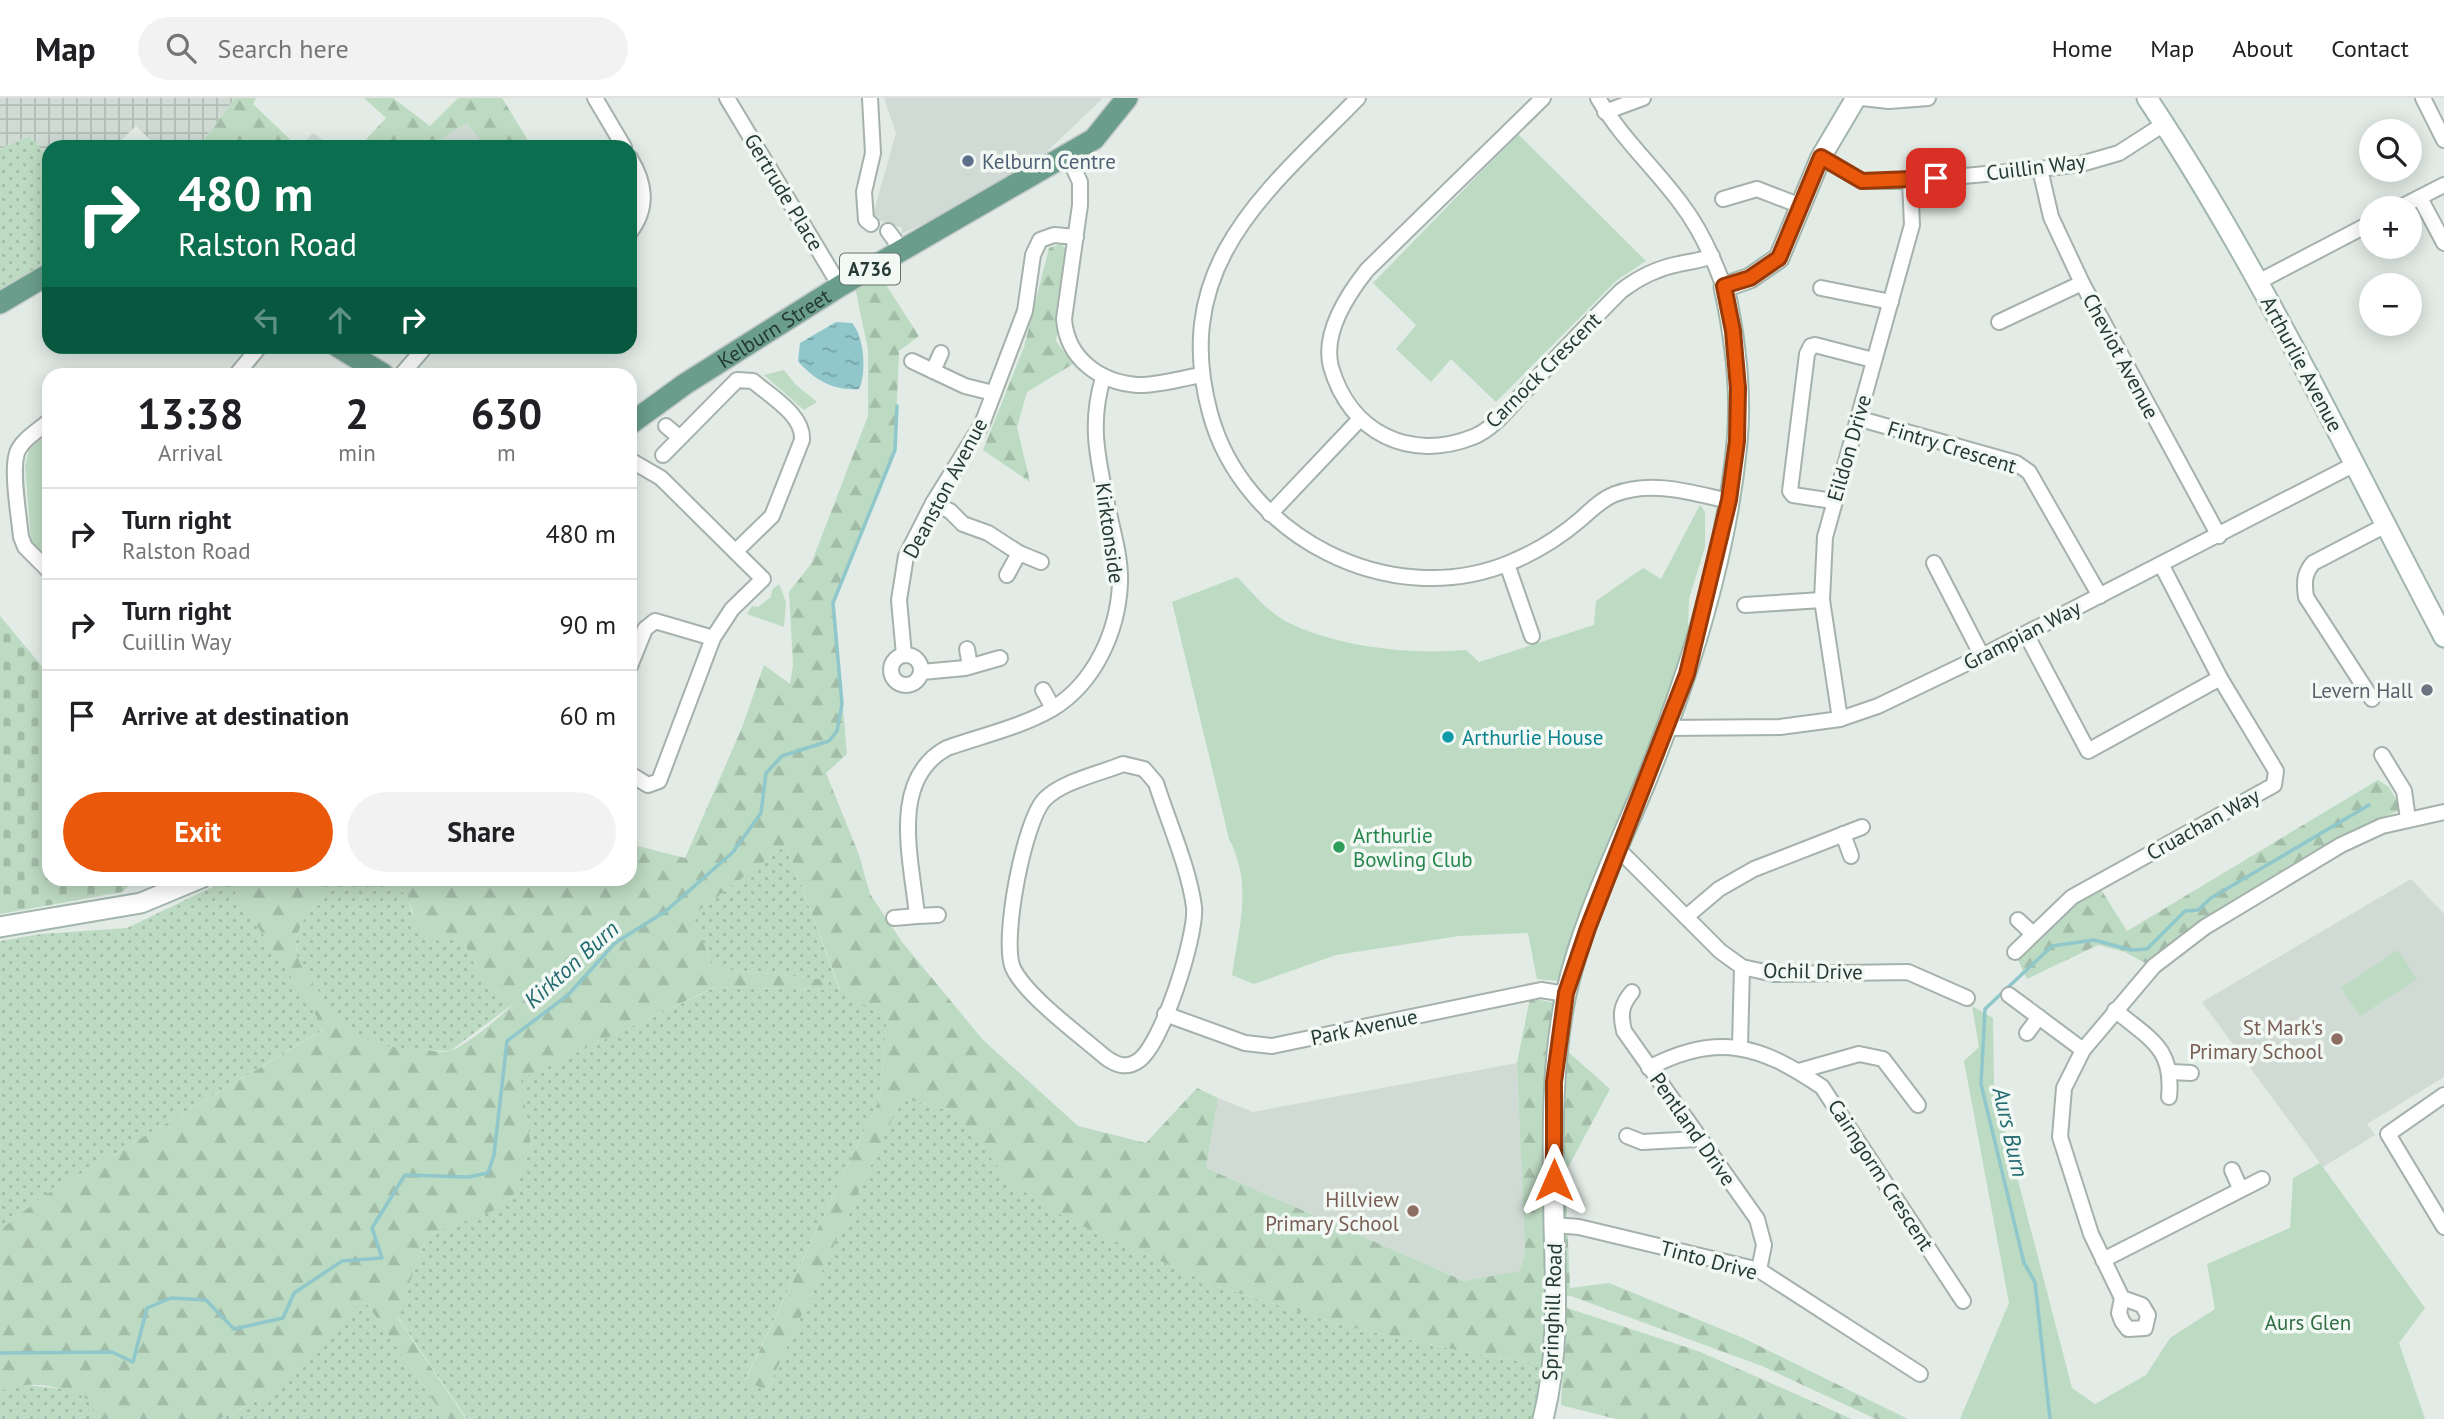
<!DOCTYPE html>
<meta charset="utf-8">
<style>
:root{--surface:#fff;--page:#f2f2f2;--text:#202124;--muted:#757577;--line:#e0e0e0;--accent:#ea580c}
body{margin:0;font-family:"PT Sans",sans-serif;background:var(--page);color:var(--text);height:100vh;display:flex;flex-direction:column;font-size:26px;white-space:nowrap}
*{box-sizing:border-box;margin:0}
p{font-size:23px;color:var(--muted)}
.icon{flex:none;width:38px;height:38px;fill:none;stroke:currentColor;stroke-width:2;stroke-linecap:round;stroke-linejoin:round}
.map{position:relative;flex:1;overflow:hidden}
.panel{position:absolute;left:42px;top:270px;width:595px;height:518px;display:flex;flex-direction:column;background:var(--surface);border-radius:21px;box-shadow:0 4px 18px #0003}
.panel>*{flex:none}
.top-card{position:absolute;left:42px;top:42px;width:595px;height:214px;border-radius:21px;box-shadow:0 4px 18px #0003;background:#0b6e4f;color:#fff;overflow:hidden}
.tools{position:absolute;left:2359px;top:21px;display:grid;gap:14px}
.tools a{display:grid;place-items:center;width:63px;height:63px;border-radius:50%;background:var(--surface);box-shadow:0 4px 18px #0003;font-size:35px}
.pin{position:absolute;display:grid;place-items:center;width:60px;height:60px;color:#fff;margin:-30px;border-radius:14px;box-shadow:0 4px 10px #0006}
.me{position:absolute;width:77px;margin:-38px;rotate:0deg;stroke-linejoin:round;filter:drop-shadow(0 0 5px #0008)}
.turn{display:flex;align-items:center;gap:24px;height:147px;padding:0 21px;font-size:32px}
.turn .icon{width:91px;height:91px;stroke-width:2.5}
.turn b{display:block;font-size:49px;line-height:60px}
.lanes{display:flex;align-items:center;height:66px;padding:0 21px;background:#0003;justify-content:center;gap:35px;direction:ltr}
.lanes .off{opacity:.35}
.eta{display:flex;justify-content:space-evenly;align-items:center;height:119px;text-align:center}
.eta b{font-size:42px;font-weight:700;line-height:49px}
.primary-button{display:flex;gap:14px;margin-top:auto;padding:14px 21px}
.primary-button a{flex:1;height:80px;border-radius:42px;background:var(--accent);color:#fff;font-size:28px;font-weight:700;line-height:80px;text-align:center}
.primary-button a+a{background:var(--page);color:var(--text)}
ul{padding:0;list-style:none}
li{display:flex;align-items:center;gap:21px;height:91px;padding:0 21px;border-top:2px solid var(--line)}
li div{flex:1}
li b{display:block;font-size:26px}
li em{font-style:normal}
header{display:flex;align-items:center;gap:42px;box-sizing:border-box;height:98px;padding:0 35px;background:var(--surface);border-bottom:2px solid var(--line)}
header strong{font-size:33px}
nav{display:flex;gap:38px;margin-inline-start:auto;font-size:24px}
.search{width:490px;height:63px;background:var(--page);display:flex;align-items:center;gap:18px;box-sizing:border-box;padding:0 24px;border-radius:38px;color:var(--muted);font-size:26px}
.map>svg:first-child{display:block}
</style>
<header>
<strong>Map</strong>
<div class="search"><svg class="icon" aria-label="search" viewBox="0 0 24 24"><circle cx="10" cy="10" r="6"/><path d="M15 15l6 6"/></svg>Search here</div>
<nav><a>Home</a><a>Map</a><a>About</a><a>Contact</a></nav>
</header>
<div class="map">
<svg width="2444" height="1321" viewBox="0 0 2444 1321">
<defs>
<pattern id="industrial-grid" width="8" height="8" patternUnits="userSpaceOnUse" patternTransform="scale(1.75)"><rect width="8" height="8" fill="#d0dbd5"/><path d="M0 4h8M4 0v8" fill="none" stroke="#b2bdb7"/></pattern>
<pattern id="grass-dots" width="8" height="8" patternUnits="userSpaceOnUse" patternTransform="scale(1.75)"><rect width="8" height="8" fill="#bddac2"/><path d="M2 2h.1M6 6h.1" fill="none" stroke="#a2bca7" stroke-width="1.8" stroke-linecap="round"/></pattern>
<pattern id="forest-firs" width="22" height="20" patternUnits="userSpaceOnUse" patternTransform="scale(1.75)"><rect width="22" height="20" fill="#bddac2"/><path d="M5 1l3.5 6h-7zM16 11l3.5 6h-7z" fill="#a2bca7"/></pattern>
<pattern id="cemetery-stones" width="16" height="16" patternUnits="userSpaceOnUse" patternTransform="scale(1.75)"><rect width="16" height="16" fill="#bddac2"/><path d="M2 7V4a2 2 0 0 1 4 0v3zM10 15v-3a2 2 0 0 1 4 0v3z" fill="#a2bca7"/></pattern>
<pattern id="water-ripples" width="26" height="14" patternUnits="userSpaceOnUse" patternTransform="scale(1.75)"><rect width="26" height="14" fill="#8fc7cb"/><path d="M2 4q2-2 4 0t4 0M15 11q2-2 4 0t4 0" fill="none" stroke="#75a3a5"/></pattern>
</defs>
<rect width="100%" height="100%" fill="#e2ebe6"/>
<g fill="#d0dbd5">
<path d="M884,0H1103L1037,63L941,118L901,136L902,130L872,120L896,35Z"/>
<path d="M467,25L485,49H429Z"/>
<path d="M313,35L333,49H300Z"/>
<path d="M2411,781L2444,816V979L2367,1026L2375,1037L2323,1069L2202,904Z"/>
<path d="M1517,965L1525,1155L1520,1174L1464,1183L1206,1070L1218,1000L1253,1014Z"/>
</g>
<path fill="url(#industrial-grid)" d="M0,0H235L198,49H158L136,28L114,49H49V60L29,38L0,51Z"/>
<g fill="url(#grass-dots)">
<path d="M29,38L49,60V165L0,192V51Z"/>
<path d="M786,747L840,893L887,919L880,1000L745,1282L767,1292L902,1000L954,1014L1012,1086L1071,1123L1216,1188L1345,1228L1489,1259L1543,1266L1532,1321H467L397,1218L427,1138L510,1105L531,1048L520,981L716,889L827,892L829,882L713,870L693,817Z"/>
<path d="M325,781H384L408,798L412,815L442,844L461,839L482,880L513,906L450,953L391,951L363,939L342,925L297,864L296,841L305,819L315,806L323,807Z"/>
<path d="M227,782L326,930L42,1099L0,1132V843L41,836L127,830Z"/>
<path d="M359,1202L368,1207L446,1321H217C281,1299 319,1253 359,1202Z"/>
<path d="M16,1286L73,1292L95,1305L93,1321H0V1293Z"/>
</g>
<g fill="url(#forest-firs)">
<path d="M235,0H256L253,6L298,49H202L200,47Z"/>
<path d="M364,0H393L430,28L458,0H502L532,49H485L467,25L429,49H359L386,20Z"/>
<path d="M1061,146L1069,154L1056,243L1073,266L1027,294L1017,329L1030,384L983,352L1024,249L1049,150Z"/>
<path d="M877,173L919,238L899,253L895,352L834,505L847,656L826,675L859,757L870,796L902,844L983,942L1078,1028L1146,1045L1197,990L1218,1000L1206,1070L1464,1183L1520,1173L1525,1155L1517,965L1530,900L1571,908L1566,952L1610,991L1565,1075L1570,1190L1609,1185L1743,1240L1908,1321H1876L1762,1268L1571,1198H1549L1543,1266L1489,1259L1345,1228L1216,1188L1071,1123L1012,1086L954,1014L902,1000L767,1292L745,1283L880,1000L887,919L841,894L786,747L693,817L713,870L830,882L827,892L715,889L521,981L531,1048L510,1106L427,1138L397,1219L466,1321H446L368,1207L359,1202L315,1257L272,1296L219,1321H93L95,1305C68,1289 30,1280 0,1293V1132L42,1099L325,931L227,782L325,781L323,807L315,806C285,846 293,859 320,895C350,936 370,950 422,952C430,952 441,955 449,953C462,951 503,917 513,906L482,880L461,839L442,844L419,836L408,798L384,781L630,780V746L685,760L741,632L764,567L790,586L793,568L789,494L811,466L868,318V252L855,189Z"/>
<path d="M2378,682L2389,689L2400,708L2398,713C2308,752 2224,805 2147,866L2125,854L2098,847L2027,881L2018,862L2070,811L2100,790L2127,833Z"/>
<path d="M1567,1210L1698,1253L1852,1321H1616L1561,1307Z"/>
</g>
<path fill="url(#cemetery-stones)" d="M0,518L49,577V780L165,781L149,787L137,781L122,794L0,816Z"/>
<g fill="#bddac2">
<path d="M1518,36L1646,163L1617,182L1496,304L1451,261L1431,284L1396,251L1416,227L1373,185Z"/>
<path d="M784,272L795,286L817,304L804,312L764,277Z"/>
<path d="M49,334V468L35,452L31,444L25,368L29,352Z"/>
<path d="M1700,407L1705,414V449L1689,501L1688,531L1661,618L1557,883L1537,881L1528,835L1459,838L1336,857L1254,886L1232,877C1239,829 1253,786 1229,741L1172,504L1237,479C1251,493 1268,514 1285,523C1337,549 1409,557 1466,552L1479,564L1594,527L1596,503L1643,470L1661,481Z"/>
<path d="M779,486L786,504L784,529L747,516L752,508L758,509L771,499L772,492Z"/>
<path d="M2398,852L2417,881L2360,918L2341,890Z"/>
<path d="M1972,908L1993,920L1994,990L2072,1290L2095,1306L2146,1277L2170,1240L2215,1211L2207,1166L2290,1130L2293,1080L2320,1065L2425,1210L2399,1245L2425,1321H1960L2009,1205L1964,963L1979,949Z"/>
</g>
<path fill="url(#water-ripples)" d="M836,224L852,225C864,238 867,275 859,291C834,293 814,282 798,263L800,245Z"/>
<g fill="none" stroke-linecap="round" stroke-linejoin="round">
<g stroke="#8fc7cb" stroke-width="3.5">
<path d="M0,1255L112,1254L133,1264L147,1210L171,1200L206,1202L234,1231L283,1220L294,1195L342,1163L382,1160L372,1130L405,1077L468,1079L488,1075L494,1057L507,943L568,897L615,845L666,813L733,754L761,715L766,675L782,658L829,643L837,633L842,606L833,505L895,352L897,308"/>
<path d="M2050,1321L2035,1184L2024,1165L1981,986L1985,911L2052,848L2094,842L2131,852L2147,851L2185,813L2198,812L2211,800L2369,707"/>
</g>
<defs>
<g id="street">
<path d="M595,0L624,49"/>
<path d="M727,0L840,188"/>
<path d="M870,0L873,55L864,94L866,122L871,126"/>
<path d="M1358,0C1266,94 1170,167 1210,315C1243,438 1389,514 1509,465C1534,455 1560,439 1581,421C1591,412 1602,401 1615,396C1653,382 1692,395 1729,403"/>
<path d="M1543,0L1367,172C1348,196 1322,235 1331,269C1350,335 1410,364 1473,339C1494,331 1510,308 1525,293C1557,259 1588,226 1621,193C1638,180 1658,170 1679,166C1691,163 1700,163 1712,158"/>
<path d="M1598,0C1621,40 1655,70 1682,107C1701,132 1713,159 1724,189"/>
<path d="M1862,0L1889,3L1928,0"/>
<path d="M2423,0L2444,42"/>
<path d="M1605,14L1643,0"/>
<path d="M1068,58L1080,84V107L1064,221C1067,261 1100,284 1137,287C1157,288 1182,280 1202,277"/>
<path d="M1821,59L1862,83H1910L2040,71L2081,66L2119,55L2164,26"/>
<path d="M630,60C645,85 649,109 630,134"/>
<path d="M2040,71L2051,119L2082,185L2219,438"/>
<path d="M2420,100L2444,145"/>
<path d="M1723,101L1757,91L1801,108"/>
<path d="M2399,110L2444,87"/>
<path d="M888,133L902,152"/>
<path d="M2258,184L2371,125"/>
<path d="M1821,190L1891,204"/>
<path d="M1999,224L2082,185"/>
<path d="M912,263L965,288L993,295"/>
<path d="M933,273L941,255"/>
<path d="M237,276L260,248"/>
<path d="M402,276L426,248"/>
<path d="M1857,320L2016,365L2029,374L2100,498"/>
<path d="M49,323C39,332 21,342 17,355C11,373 19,418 21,439L25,449L49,473"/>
<path d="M666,328L679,339"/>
<path d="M663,357L737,282L753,283C770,298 804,317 802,342L772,418L737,452"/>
<path d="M630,362L661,380L763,481L732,511L713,540L659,683L648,687L630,676"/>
<path d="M1833,403L1793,397L1790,393L1807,256L1811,248L1815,247L1873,262"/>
<path d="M933,405L950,413L963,426L988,435L1019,455L1041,464"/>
<path d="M1270,416L1360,321"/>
<path d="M1934,465L1982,558"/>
<path d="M1507,466L1532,538"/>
<path d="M1007,477L1019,455"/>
<path d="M1745,507L1822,502"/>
<path d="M2026,536L2088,653L2220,580L2161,466"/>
<path d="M967,551L970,568"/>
<circle cx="906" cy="572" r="15"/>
<path d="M904,557L899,502L906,458L933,405L982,326L1025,213L1033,157L1040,142L1054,137L1076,139"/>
<path d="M630,568L645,531L655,523L713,540"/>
<path d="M922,574L965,570L1000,560"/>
<path d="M1043,592L1053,610"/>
<path d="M2372,601L2306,499C2304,484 2304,476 2313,465L2388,426"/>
<path d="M1840,621L1822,502L1825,439L1912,127L1910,83"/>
<path d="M1667,630L1780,629L1840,621L1878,608L1982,558L2355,366"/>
<path d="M2382,657L2404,693L2408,721"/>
<path d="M1123,666L1144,671L1156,685C1168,723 1189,770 1194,809C1197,837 1162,947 1138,963C1126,971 1116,967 1105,959C1081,938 1025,897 1013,870C1001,843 1024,722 1045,701C1063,683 1099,676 1123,666Z"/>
<path d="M1843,736L1851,758"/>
<path d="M1618,751L1720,853L1742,869L1774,876L1908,874L1967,900"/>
<path d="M938,817L917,818C912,763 888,682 947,650C981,638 1021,629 1052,611C1095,585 1118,533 1120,485C1121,459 1112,431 1107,406C1098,361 1089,326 1103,280"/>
<path d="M1686,819L1719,791L1754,771L1862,729"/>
<path d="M894,820L917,818"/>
<path d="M2018,822L2033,836"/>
<path d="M2015,854L2072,799L2274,687L2276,673L2220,580"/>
<path d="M1632,894C1621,907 1620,916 1624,933L1757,1121L1764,1147L1759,1172"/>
<path d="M2009,897L2083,952"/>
<path d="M2115,912C2149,941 2174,949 2169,999"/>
<path d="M1165,916L1245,945L1272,948L1541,892L1566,896"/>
<path d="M2027,935L2039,919"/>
<path d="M1740,949L1742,869"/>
<path d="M1649,970C1717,934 1761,947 1822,989L1963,1203"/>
<path d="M1799,973L1859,956L1883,961L1918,1007"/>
<path d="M2171,974L2191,975"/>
<path d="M2444,997L2388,1036L2444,1129"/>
<path d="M1627,1038L1642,1044L1698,1041"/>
<path d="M2232,1072L2240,1090"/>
<path d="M1554,1127L1579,1129L1759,1172L1920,1276"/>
<path d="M2103,1162L2262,1081"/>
<path d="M2122,1200L2142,1207L2148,1217L2145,1230L2128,1231L2122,1223L2119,1215L2122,1200L2091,1136L2060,1039L2064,990L2083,952L2154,868L2205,829L2341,747L2382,728L2444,714"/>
</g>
<g id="secondary">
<path d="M2147,0C2261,171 2348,358 2444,539"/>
<path d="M0,829L141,805L201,780"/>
<path d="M1543,1321C1559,1258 1556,1193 1554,1129C1553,1052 1550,972 1566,896C1582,823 1618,751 1646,683C1689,576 1726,461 1737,345C1742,293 1735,239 1724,189L1750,180L1779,160L1821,59L1856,0"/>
</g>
<g id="primary">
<path d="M0,205L49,176"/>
<path d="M337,248L383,276"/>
<path id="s1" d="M630,326L685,286L840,188L1094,41L1127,0"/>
</g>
</defs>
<use href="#street" stroke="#a5b2ac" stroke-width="18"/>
<use href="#secondary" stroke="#a2b6ad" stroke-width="23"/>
<use href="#primary" stroke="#c2c8c6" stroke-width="24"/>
<use href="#street" stroke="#fff" stroke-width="14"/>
<use href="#secondary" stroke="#fff" stroke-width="19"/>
<use href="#primary" stroke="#6a9d8b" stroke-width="21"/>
</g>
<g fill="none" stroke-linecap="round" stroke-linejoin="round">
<defs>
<path id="route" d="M1554,1082V984L1566,895L1588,830L1687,576L1729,402L1737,343L1738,290L1733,233L1724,188L1750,180L1779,160L1821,59L1862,83L1936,80"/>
</defs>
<use href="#route" stroke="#983908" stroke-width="18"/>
<use href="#route" stroke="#ea580c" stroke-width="12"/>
</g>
<circle fill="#5c6f8a" stroke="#f2f8f4" stroke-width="2.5" cx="968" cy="63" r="7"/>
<circle fill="#6b7280" stroke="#f2f8f4" stroke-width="2.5" cx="2427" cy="592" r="7"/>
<circle fill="#0f9aa8" stroke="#f2f8f4" stroke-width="2.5" cx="1448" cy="639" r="7"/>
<circle fill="#2e9e5b" stroke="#f2f8f4" stroke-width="2.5" cx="1339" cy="749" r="7"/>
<g fill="#8d6e63" stroke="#f2f8f4" stroke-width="2.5">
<circle cx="2337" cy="941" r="7"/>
<circle cx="1413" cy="1113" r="7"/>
</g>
<g text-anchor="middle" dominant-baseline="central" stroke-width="7" stroke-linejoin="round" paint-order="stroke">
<rect fill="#f2f8f4" stroke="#62736c" stroke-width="2" x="840" y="155.5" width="60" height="31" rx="5"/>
<g font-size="19" font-weight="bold" fill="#243a32">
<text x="870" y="171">A736</text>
</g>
<g font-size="21" fill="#4e5e75" stroke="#f2f8f4" text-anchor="start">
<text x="982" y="63">Kelburn Centre</text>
</g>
<g font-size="21" fill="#243a32" stroke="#f2f8f4">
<text transform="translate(2036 69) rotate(-7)">Cuillin Way</text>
<text transform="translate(784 94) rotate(59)">Gertrude Place</text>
<text stroke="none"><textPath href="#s1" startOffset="173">Kelburn Street</textPath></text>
<text transform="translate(2121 258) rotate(62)">Cheviot Avenue</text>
<text transform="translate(2302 266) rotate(62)">Arthurlie Avenue</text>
<text transform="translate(1543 272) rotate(-45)">Carnock Crescent</text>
<text transform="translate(1952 349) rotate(17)">Fintry Crescent</text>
<text transform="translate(1849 350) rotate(-74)">Eildon Drive</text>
<text transform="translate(945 390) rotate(-62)">Deanston Avenue</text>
<text transform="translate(1110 435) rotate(82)">Kirktonside</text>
<text transform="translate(2022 537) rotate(-27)">Grampian Way</text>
<text transform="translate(2203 726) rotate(-29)">Cruachan Way</text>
<text transform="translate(1813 873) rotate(1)">Ochil Drive</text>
<text transform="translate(1364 929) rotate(-12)">Park Avenue</text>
<text transform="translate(1693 1031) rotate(55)">Pentland Drive</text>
<text transform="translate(1881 1077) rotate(57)">Cairngorm Crescent</text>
<text transform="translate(1709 1162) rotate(15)">Tinto Drive</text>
<text transform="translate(1552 1214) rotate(-88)">Springhill Road</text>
</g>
<g font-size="21" fill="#5b616d" stroke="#f2f8f4" text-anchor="end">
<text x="2413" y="592">Levern Hall</text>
</g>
<g font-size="21" fill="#0d838f" stroke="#f2f8f4" text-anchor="start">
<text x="1462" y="639">Arthurlie House</text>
</g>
<g font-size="21" fill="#27864d" stroke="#f2f8f4" text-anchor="start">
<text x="1353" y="737">Arthurlie<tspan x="1353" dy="24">Bowling Club</tspan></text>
</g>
<g font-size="21" fill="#785e54" stroke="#f2f8f4" text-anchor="end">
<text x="2323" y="929">St Mark's<tspan x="2323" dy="24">Primary School</tspan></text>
<text x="1399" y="1101">Hillview<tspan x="1399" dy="24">Primary School</tspan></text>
</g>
<g font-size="21" fill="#316e44" stroke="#f2f8f4">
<text x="2308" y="1224">Aurs Glen</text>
</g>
<g font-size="23" font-style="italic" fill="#236b71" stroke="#f2f8f4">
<text transform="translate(571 866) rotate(-42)">Kirkton Burn</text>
<text transform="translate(2011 1034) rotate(77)">Aurs Burn</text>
</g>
</g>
</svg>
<div class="tools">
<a><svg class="icon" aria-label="search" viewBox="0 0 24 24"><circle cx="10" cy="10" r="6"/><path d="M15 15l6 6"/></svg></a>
<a>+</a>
<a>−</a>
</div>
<div class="pin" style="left:1936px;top:80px;background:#d93025"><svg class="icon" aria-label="arrive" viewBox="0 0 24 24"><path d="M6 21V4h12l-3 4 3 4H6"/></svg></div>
<svg class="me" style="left:1554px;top:1082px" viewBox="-20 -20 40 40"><path d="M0-17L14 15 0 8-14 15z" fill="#ea580c" stroke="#fff" stroke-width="4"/></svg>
<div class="top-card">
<div class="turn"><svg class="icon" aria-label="right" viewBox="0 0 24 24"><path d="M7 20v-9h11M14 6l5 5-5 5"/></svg><div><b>480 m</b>Ralston Road</div></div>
<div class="lanes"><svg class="icon off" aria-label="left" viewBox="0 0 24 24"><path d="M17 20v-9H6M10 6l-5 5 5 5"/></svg><svg class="icon off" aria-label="ahead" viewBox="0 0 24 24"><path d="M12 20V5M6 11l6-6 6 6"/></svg><svg class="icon" aria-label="right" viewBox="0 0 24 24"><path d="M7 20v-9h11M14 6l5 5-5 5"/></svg></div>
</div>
<section class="panel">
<div class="eta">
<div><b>13:38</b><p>Arrival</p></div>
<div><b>2</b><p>min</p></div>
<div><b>630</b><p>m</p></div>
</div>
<ul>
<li><svg class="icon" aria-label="right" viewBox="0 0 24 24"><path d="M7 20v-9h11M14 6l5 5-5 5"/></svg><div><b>Turn right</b><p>Ralston Road</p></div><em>480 m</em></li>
<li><svg class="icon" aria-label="right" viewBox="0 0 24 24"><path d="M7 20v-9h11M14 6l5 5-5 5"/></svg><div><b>Turn right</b><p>Cuillin Way</p></div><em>90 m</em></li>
<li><svg class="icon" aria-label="arrive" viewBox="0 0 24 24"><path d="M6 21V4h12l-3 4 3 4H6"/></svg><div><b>Arrive at destination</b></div><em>60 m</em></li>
</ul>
<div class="primary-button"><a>Exit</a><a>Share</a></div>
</section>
</div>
